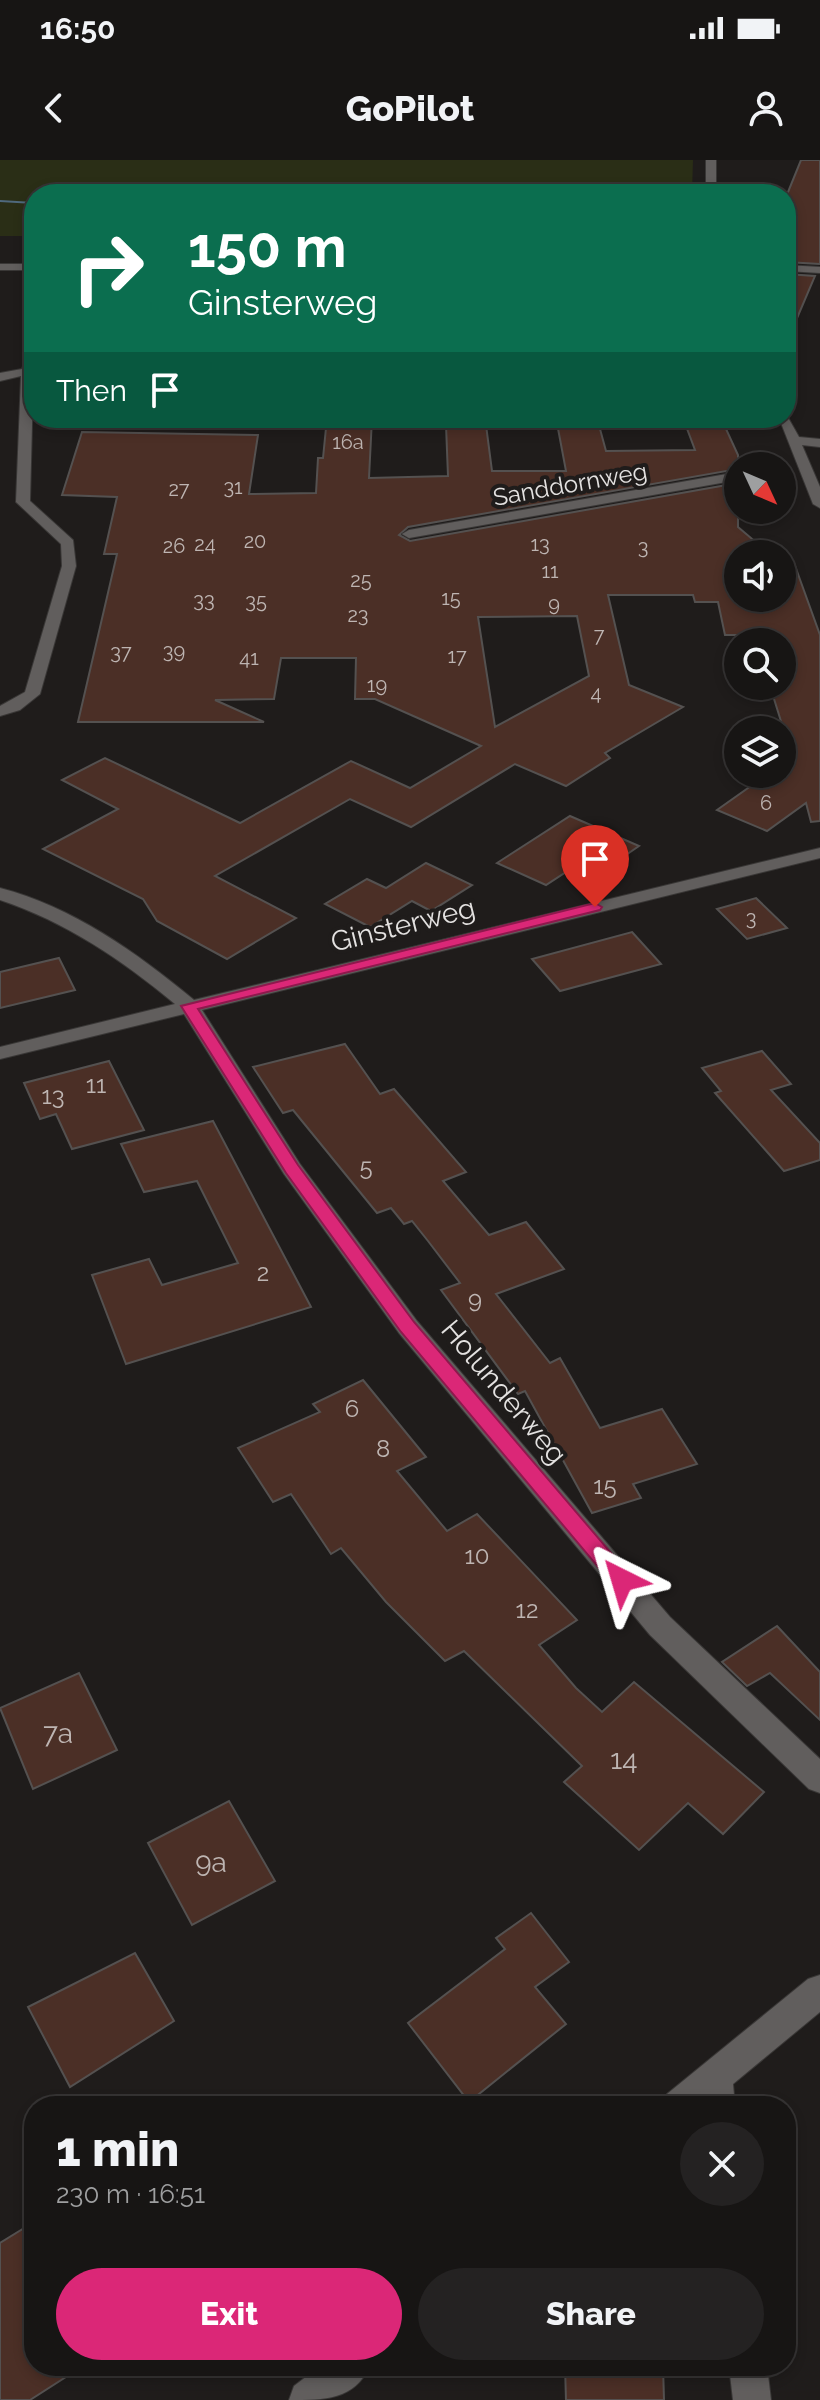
<!DOCTYPE html>
<meta charset="utf-8">
<style>
:root{--surface:#171514;--page:#242222;--text:#f1f3f6;--muted:#9e9fa0;--line:#363434;--accent:#db2777}
body{margin:0;font-family:Raleway,sans-serif;background:var(--page);color:var(--text);height:100vh;display:flex;flex-direction:column;font-size:30px;white-space:nowrap}
*{box-sizing:border-box;margin:0}
p{font-size:26px;color:var(--muted)}
.icon{flex:none;width:44px;height:44px;fill:none;stroke:currentColor;stroke-width:2;stroke-linecap:round;stroke-linejoin:round}
.map{position:relative;flex:1;overflow:hidden}
.sheet{position:absolute;left:24px;top:1936px;width:772px;height:280px;display:flex;flex-direction:column;background:var(--surface);border-radius:32px;box-shadow:0 4px 12px #0003,0 0 0 2px var(--line)}
.sheet>*{flex:none}
.banner{position:absolute;left:24px;top:24px;width:772px;height:244px;border-radius:32px;box-shadow:0 4px 12px #0003,0 0 0 2px var(--line);background:#0b6e4f;color:#fff;overflow:hidden}
.needle{width:52px;rotate:134deg}
.tools{position:absolute;left:724px;top:292px;display:grid;gap:16px}
.tools a{display:grid;place-items:center;width:72px;height:72px;border-radius:50%;background:var(--surface);box-shadow:0 4px 12px #0003,0 0 0 2px var(--line);font-size:40px}
.pin{position:absolute;display:grid;place-items:center;width:68px;height:68px;color:#fff;margin:-82px -34px;border-radius:50% 50% 50% 0;rotate:-45deg;box-shadow:0 0 8px #0007}
.pin .icon{rotate:45deg}
.me{position:absolute;width:88px;margin:-44px;rotate:320deg;stroke-linejoin:round;filter:drop-shadow(0 0 6px #0008)}
.turn{display:flex;align-items:center;gap:28px;height:168px;padding:0 32px;font-size:36px}
.turn .icon{width:104px;height:104px;stroke-width:2.5}
.turn b{display:block;font-size:56px;line-height:68px}
.then{display:flex;align-items:center;height:76px;padding:0 32px;background:#0003;gap:16px;font-size:30px}
.round{display:grid;place-items:center;flex:none;width:84px;height:84px;border-radius:42px;background:var(--page)}
.overview{display:flex;align-items:center;justify-content:space-between;height:136px;padding:0 32px}
h1{font-size:48px;font-weight:800;line-height:60px}
.primary-button{display:flex;gap:16px;margin-top:auto;padding:16px 32px}
.primary-button a{flex:1;height:92px;border-radius:48px;background:var(--accent);color:#fff;font-size:32px;font-weight:800;line-height:92px;text-align:center}
.primary-button a+a{background:var(--page);color:var(--text)}
.status{display:flex;justify-content:space-between;align-items:center;height:56px;padding:0 40px;background:var(--surface);direction:ltr}
.status svg{height:22px;fill:currentColor}
header{display:flex;justify-content:space-between;align-items:center;height:104px;padding:0 32px;background:var(--surface);font-size:36px;font-weight:800}
.map>svg:first-child{display:block}
</style>
<div class="status"><b>16:50</b><svg viewBox="0 0 49 12"><path d="M0 12V9h3v3zM5 12V6h3v6zM10 12V3h3v9zM15 12V0h3v12zM26 1h20v11H26zM47 4h2v5h-2z"/></svg></div>
<header><svg class="icon" aria-label="back" viewBox="0 0 24 24"><path d="M15 5l-7 7 7 7"/></svg>GoPilot<svg class="icon" aria-label="person" viewBox="0 0 24 24"><circle cx="12" cy="8" r="4"/><path d="M4 21q1-7 8-7t8 7"/></svg></header>
<div class="map">
<svg width="820" height="2240" viewBox="0 0 820 2240">
<rect width="100%" height="100%" fill="#1f1c1b"/>
<path fill="#2a2e16" d="M0,0H693L692,34H34V76H0Z"/>
<g fill="none" stroke-linecap="round" stroke-linejoin="round">
<path fill="#4f697d" fill-rule="evenodd" d="M0,40L34,42V44L0,42Z"/>
</g>
<g fill="#4b2f26" stroke="#545150" stroke-width="2" fill-rule="evenodd">
<path d="M801,0H820V104L786,102V37Z"/>
<path d="M786,114L815,116L786,184Z"/>
<path d="M327,258H372L369,318L448,316L446,265H486L492,311H566L556,258H597L606,291L695,290L683,258H721L738,295V309L408,367L399,375L410,381L738,323V367L770,394H738V438H782V403H794L820,475V661L811,662L806,643L767,671L717,650L768,614H782V603H794L770,526H782V482H757L755,475H725L718,442H695L693,435H608L629,525L683,547L605,593L610,598L566,626L515,604L411,667L350,639L215,716L296,758L227,799L157,761L143,739L43,689L118,649L62,620L105,598L240,663L351,601L410,628L481,586L375,539H355L356,498H281L274,539L215,540L264,562H78L117,394H104L117,337L62,335L82,272L258,275L249,334L316,333L318,298H323ZM577,456L589,516L495,567L478,457Z"/>
<path d="M570,656L639,686L604,710L583,701L546,725L497,703Z"/>
<path d="M426,703L472,725L431,751L412,741L370,767L325,744L367,719L386,728Z"/>
<path d="M756,738L787,768L747,779L717,749Z"/>
<path d="M632,772L661,804L560,831L532,799Z"/>
<path d="M59,798L75,830L0,848V812Z"/>
<path d="M345,884L380,934L394,929L466,1012L443,1021L489,1075L526,1062L564,1109L496,1134L550,1203L560,1198L600,1268L662,1249L697,1304L633,1324L641,1338L592,1353L525,1231L518,1234L441,1130L460,1123L428,1081L412,1061L404,1064L391,1048L377,1053L293,950L283,953L253,907Z"/>
<path d="M762,891L791,924L771,930L820,983V1000L784,1011L715,933L721,931L702,908Z"/>
<path d="M109,901L144,970L72,989L56,954L40,959L24,923Z"/>
<path d="M213,961L311,1147L126,1204L92,1115L149,1099L162,1125L238,1103L197,1021L144,1032L121,984Z"/>
<path d="M363,1220L426,1297L397,1311L447,1371L477,1354L577,1460L539,1485L576,1528L602,1552L634,1522L764,1632L723,1674L688,1643L639,1690L564,1622L582,1606L464,1491L445,1501L386,1442L341,1388L331,1394L291,1334L273,1342L238,1288L320,1252L313,1244Z"/>
<path d="M777,1466L820,1512V1560L770,1513L747,1526L722,1502Z"/>
<path d="M79,1513L117,1590L33,1629L0,1548Z"/>
<path d="M229,1641L275,1721L192,1765L148,1683Z"/>
<path d="M531,1753L569,1802L535,1827L566,1864L469,1942L408,1863L505,1789L496,1778Z"/>
<path d="M135,1793L174,1861L70,1927L28,1847Z"/>
<path d="M34,2062V2206H83L30,2240H0V2083Z"/>
<path d="M565,2206H663L664,2240H566Z"/>
</g>
<g fill="none" stroke-linecap="round" stroke-linejoin="round">
<defs>
<g id="minor">
<rect x="706" y="0" width="10" height="34"/>
<rect x="0" y="104" width="34" height="6"/>
<path d="M786,105L820,107V113L786,111Z"/>
<path d="M34,188L30,341L73,380L76,406L40,534L20,550L0,556V546L25,532L62,406L61,384L16,342L21,216L0,221V213L22,209L28,191Z"/>
<path d="M786,254L799,277L820,279V287L802,285L820,327V348L813,344L779,258H786Z"/>
<path d="M738,312V320L409,378L402,374L409,370Z"/>
<path d="M820,688V698L202,850L300,1004L417,1161L670,1457L820,1599V1633L809,1629L650,1475L399,1173L284,1014L184,854L0,899V887L175,844C122,800 66,762 0,740V728C73,747 136,792 194,840Z"/>
<path d="M820,1815V1852L733,1924L735,1946H662L667,1934L808,1819Z"/>
<path d="M320,2206H370C354,2240 325,2240 289,2240L294,2226Z"/>
<path d="M729,2206H767L771,2240H733Z"/>
</g>
</defs>
<use href="#minor" stroke="#393736" stroke-width="2"/>
<use href="#minor" fill="#615e5d" fill-rule="evenodd"/>
</g>
<path fill="#db2777" stroke="#8e194d" stroke-width="2" d="M595,743L602,747L600,750L198,849L298,1005L414,1162L629,1414L632,1420L629,1426H614L401,1172L286,1013L181,846Z"/>
<g text-anchor="middle" dominant-baseline="central" stroke-width="8" stroke-linejoin="round" paint-order="stroke">
<g font-size="20" fill="#beb5b2">
<text x="348" y="282">16a</text>
<text x="233" y="327">31</text>
<text x="179" y="329">27</text>
<text x="255" y="381">20</text>
<text x="205" y="384">24</text>
<text x="540" y="384">13</text>
<text x="174" y="386">26</text>
<text x="643" y="387">3</text>
<text x="550" y="411">11</text>
<text x="361" y="420">25</text>
<text x="451" y="438">15</text>
<text x="204" y="440">33</text>
<text x="256" y="441">35</text>
<text x="554" y="444">9</text>
<text x="358" y="455">23</text>
<text x="599" y="475">7</text>
<text x="174" y="491">39</text>
<text x="121" y="492">37</text>
<text x="457" y="496">17</text>
<text x="249" y="498">41</text>
<text x="377" y="525">19</text>
<text x="596" y="533">4</text>
<text x="766" y="643">6</text>
<text x="751" y="758">3</text>
</g>
<g font-size="24" fill="#e4e2e1" stroke="#1f1c1b">
<text transform="translate(570 324) rotate(-10)">Sanddornweg</text>
</g>
<g font-size="24" fill="#beb5b2">
<text x="96" y="924">11</text>
<text x="53" y="935">13</text>
<text x="366" y="1006">5</text>
<text x="263" y="1112">2</text>
<text x="475" y="1139">9</text>
<text x="352" y="1248">6</text>
<text x="383" y="1288">8</text>
<text x="605" y="1325">15</text>
<text x="477" y="1395">10</text>
<text x="527" y="1449">12</text>
</g>
<g font-size="28" fill="#e4e2e1" stroke="#1f1c1b">
<text transform="translate(403 765) rotate(-14)">Ginsterweg</text>
<text transform="translate(504 1232) rotate(50)">Holunderweg</text>
</g>
<g font-size="28" fill="#beb5b2">
<text x="58" y="1573">7a</text>
<text x="624" y="1599">14</text>
<text x="211" y="1702">9a</text>
</g>
</g>
</svg>
<div class="tools">
<a><svg class="needle" viewBox="-14 -14 28 28"><path d="M0-13l5 13h-10z" fill="#e53935"/><path d="M0 13l5-13h-10z" fill="#9e9fa0"/></svg></a>
<a><svg class="icon" aria-label="sound" viewBox="0 0 24 24"><path d="M4 9h4l5-4v14l-5-4H4zM17 9q2 3 0 6"/></svg></a>
<a><svg class="icon" aria-label="search" viewBox="0 0 24 24"><circle cx="10" cy="10" r="6"/><path d="M15 15l6 6"/></svg></a>
<a><svg class="icon" aria-label="layers" viewBox="0 0 24 24"><path d="M12 4l9 5-9 5-9-5zM3 14l9 5 9-5"/></svg></a>
</div>
<div class="pin" style="left:595px;top:747px;background:#d93025"><svg class="icon" aria-label="arrive" viewBox="0 0 24 24"><path d="M6 21V4h12l-3 4 3 4H6"/></svg></div>
<svg class="me" style="left:622px;top:1420px" viewBox="-20 -20 40 40"><path d="M0-17L14 15 0 8-14 15z" fill="#db2777" stroke="#fff" stroke-width="4"/></svg>
<div class="banner">
<div class="turn"><svg class="icon" aria-label="right" viewBox="0 0 24 24"><path d="M7 20v-9h11M14 6l5 5-5 5"/></svg><div><b>150 m</b>Ginsterweg</div></div>
<div class="then">Then<svg class="icon" aria-label="arrive" viewBox="0 0 24 24"><path d="M6 21V4h12l-3 4 3 4H6"/></svg></div>
</div>
<section class="sheet">
<div class="overview"><div><h1>1 min</h1><p>230 m · 16:51</p></div><a class="round"><svg class="icon" aria-label="close" viewBox="0 0 24 24"><path d="M6 6l12 12M18 6L6 18"/></svg></a></div>
<div class="primary-button"><a>Exit</a><a>Share</a></div>
</section>
</div>
